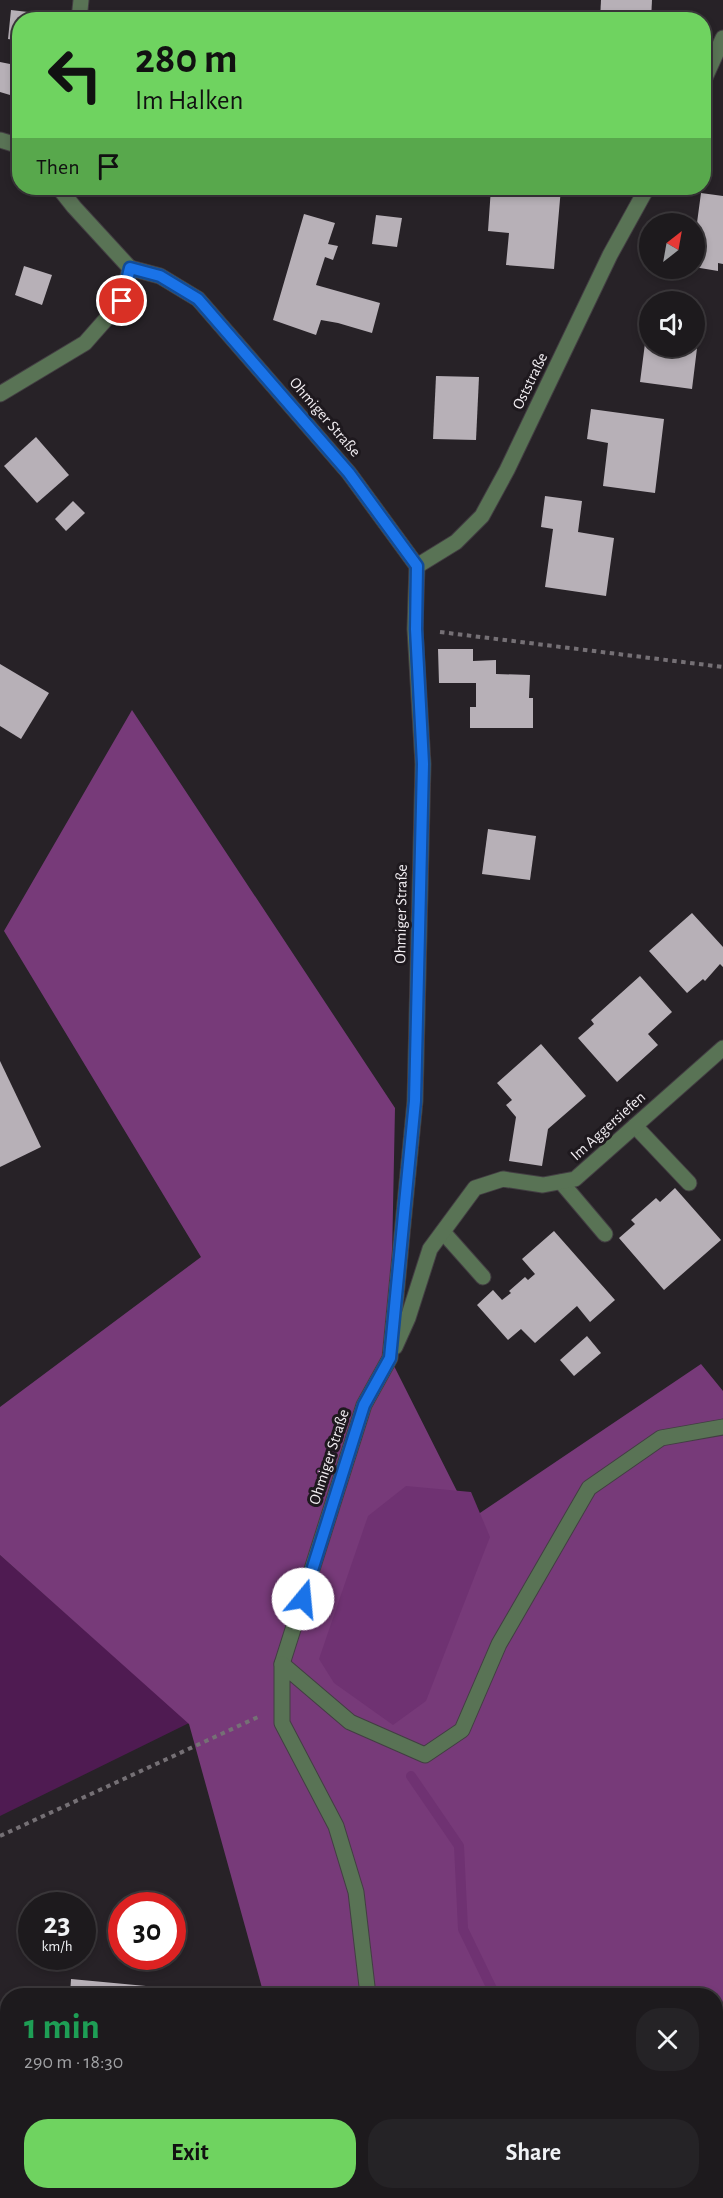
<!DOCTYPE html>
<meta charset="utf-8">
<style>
:root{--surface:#1d1a1d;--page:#252326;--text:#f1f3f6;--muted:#a0a1a4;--line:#3b383b;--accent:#6fd360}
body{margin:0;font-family:"Alegreya Sans",sans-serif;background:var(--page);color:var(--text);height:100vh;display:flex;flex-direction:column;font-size:22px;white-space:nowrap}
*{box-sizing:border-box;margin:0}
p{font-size:20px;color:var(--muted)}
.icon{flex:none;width:33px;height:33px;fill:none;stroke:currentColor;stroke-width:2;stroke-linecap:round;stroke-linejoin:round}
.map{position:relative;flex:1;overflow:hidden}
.sheet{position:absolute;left:0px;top:1988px;width:723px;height:212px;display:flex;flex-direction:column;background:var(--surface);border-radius:24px 24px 0 0;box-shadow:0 3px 9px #0003,0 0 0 2px var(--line)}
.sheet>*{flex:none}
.hud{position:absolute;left:12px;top:12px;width:699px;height:183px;border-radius:24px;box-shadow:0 3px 9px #0003,0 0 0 2px var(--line);background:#6fd360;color:#111;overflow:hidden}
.needle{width:39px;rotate:31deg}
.fabs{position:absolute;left:639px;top:213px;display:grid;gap:12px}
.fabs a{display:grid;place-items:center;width:66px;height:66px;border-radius:50%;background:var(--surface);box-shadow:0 3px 9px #0003,0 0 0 2px var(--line);font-size:30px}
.speed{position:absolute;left:18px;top:1892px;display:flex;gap:12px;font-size:30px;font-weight:700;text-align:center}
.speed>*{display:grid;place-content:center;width:78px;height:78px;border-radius:50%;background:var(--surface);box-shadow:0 3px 9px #0003,0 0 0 2px var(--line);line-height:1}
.speed small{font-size:15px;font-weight:400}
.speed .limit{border:9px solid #d22;background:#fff;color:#111}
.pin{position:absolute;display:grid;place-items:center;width:51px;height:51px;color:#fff;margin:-26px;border:3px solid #fff;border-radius:50%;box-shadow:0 2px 6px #0007}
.me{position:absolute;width:66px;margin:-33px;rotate:17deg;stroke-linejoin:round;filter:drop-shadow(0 0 4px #0008)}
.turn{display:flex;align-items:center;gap:21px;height:126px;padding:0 24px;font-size:27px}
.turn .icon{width:78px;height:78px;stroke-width:2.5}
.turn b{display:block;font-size:42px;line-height:51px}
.then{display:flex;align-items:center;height:57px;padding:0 24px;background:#0003;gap:12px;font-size:22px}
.round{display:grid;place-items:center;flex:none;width:63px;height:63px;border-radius:24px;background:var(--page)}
.headline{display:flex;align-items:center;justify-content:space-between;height:102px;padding:0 24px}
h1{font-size:36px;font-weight:600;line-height:45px;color:#1e9e55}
.action{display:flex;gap:12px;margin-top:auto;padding:12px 24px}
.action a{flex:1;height:69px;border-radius:24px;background:var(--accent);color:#111;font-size:24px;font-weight:600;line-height:69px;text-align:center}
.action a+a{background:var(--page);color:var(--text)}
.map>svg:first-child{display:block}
</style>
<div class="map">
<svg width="723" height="2198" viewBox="0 0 723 2198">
<rect width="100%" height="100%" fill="#272227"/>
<path fill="#4f1b52" d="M0,1555L189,1723L0,1816Z"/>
<path fill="#773a79" d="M132,710L395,1108L390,1358L471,1519L701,1364L723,1391V2198H320L318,2192H716V1995H264L189,1724L0,1555V1407L201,1257L4,931Z"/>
<path fill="#6f3272" d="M406,1486L471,1492L490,1537L426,1701L393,1725L334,1683L319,1659L368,1516Z"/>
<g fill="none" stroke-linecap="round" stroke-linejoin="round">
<g stroke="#6f3272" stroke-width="10">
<path d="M411,1776L459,1846L463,1929L495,1995"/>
<path d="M486,2192L489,2198"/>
</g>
</g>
<g fill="#b7b0b7">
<path d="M601,0H652L651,20H600Z"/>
<path d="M11,10L54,15L53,20H20V41L8,39Z"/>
<path d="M0,62L20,66V98L0,92Z"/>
<path d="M491,188H561L554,269L506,265L509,233L488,231Z"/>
<path d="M701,193L723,196V264L718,263V271L694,267V245Z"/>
<path d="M304,214L335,223L328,244L338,246L333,260L325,257L316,285L380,303L372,333L338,323L321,320L316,335L273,320Z"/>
<path d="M376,215L402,218L397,247L372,244Z"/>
<path d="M24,266L52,275L42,305L15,295Z"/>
<path d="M648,320L650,346H694V331L699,332L692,389L640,382Z"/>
<path d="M436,376L479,377L476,440L433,439Z"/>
<path d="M591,409L664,419L655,493L603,486L608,443L587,439Z"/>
<path d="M36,437L69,475L37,503L4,466Z"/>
<path d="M545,496L582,501L578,532L614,538L606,596L545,587L553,529L541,527Z"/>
<path d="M73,501L85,513L66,531L55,519Z"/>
<path d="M438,649H473V661L496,660V674L530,675L529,698H533V728H470V707H476V683H439Z"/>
<path d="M0,664L49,693L21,739L0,726Z"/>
<path d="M488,829L536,836L530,880L482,874Z"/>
<path d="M692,913L723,947V967L720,964L705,981L703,979L687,993L649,951Z"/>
<path d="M640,976L672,1012L648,1034L658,1045L617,1082L578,1038L594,1024L591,1020Z"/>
<path d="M541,1044L586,1096L548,1129L542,1166L509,1161L516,1117L506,1105L512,1100L497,1083Z"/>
<path d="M0,1061L41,1147L0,1167Z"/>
<path d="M675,1188L721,1240L664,1290L619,1238L635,1224L631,1220L656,1198L660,1202Z"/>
<path d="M554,1231L615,1300L590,1322L577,1306L535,1343L521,1329L508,1340L477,1305L493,1290L502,1300L511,1293L509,1291L525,1277L528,1280L535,1274L522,1259Z"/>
<path d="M587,1336L601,1353L574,1376L560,1360Z"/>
<path d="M71,1979L146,1986V1995H70Z"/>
</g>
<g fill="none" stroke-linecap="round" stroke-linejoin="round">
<defs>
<g id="service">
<path d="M635,1126L689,1183"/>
<path d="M561,1182L605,1234"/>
<path d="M443,1232L483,1277"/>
</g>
<g id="minor">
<path d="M79,20L81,0"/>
<path d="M704,80L723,38"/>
<path d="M0,140L20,146"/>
<path d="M130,268L160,276L198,299L349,473L417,566L415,629L423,764L415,1101L390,1358L364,1405L282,1664"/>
<path d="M0,394L85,343L122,301L130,268L74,207L59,188"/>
<path d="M417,566L456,542L482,516L507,470L610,255L647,188"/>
<path d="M395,1347L408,1318L430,1249L475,1188L503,1179L543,1185L575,1179L723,1048"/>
<path d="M368,1995L356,1892L336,1826L282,1723V1664L350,1722L425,1755L462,1730L499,1644L589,1488L661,1438L723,1427"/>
<path d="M0,2036L8,2037"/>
<path d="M197,2192L201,2198"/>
<path d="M393,2192L394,2198"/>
</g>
</defs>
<use href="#service" stroke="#433e43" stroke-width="17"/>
<use href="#minor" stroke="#433e43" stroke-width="17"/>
<g stroke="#757075" stroke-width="4" stroke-dasharray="4.5 4.5" stroke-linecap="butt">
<path d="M440,632L723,667"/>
<path d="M0,1836L258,1717"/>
</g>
<use href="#service" stroke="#597355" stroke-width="15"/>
<use href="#minor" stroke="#597355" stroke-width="15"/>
</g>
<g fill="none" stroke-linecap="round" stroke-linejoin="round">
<defs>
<path id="route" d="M122,301L130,268L160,276L198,299L349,473L417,566L416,629L423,764L415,1101L390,1358L364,1405L303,1599"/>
</defs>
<use href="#route" stroke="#114b97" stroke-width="15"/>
<use href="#route" stroke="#1a73e8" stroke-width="10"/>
</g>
<g text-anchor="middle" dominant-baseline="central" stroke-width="6" stroke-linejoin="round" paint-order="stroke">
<g font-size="16" fill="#f1edf1" stroke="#1e191e">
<text transform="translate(530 381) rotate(-64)">Oststraße</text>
<text transform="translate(325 417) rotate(49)">Ohmiger Straße</text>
<text transform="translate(401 914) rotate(-89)">Ohmiger Straße</text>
<text transform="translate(608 1126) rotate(-42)">Im Aggersiefen</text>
<text transform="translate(329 1457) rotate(-72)">Ohmiger Straße</text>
</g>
</g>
</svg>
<div class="fabs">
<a><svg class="needle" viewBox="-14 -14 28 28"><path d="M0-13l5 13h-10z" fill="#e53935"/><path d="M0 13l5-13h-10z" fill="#a0a1a4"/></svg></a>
<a><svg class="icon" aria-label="sound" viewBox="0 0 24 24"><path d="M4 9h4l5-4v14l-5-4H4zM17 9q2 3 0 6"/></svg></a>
</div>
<div class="speed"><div>23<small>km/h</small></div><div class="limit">30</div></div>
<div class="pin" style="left:122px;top:301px;background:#d93025"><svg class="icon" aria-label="arrive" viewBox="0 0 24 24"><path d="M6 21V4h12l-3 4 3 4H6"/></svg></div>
<svg class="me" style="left:303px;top:1599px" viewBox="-20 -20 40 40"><circle r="19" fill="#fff"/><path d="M0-13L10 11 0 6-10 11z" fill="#1a73e8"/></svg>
<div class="hud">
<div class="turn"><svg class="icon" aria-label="left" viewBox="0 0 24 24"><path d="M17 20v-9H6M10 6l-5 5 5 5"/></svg><div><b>280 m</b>Im Halken</div></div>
<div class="then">Then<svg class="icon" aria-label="arrive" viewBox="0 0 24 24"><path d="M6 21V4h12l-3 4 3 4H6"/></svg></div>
</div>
<section class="sheet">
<div class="headline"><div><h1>1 min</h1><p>290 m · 18:30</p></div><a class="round"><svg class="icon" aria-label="close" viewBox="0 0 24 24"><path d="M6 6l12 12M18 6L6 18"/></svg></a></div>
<div class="action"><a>Exit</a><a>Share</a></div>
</section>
</div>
